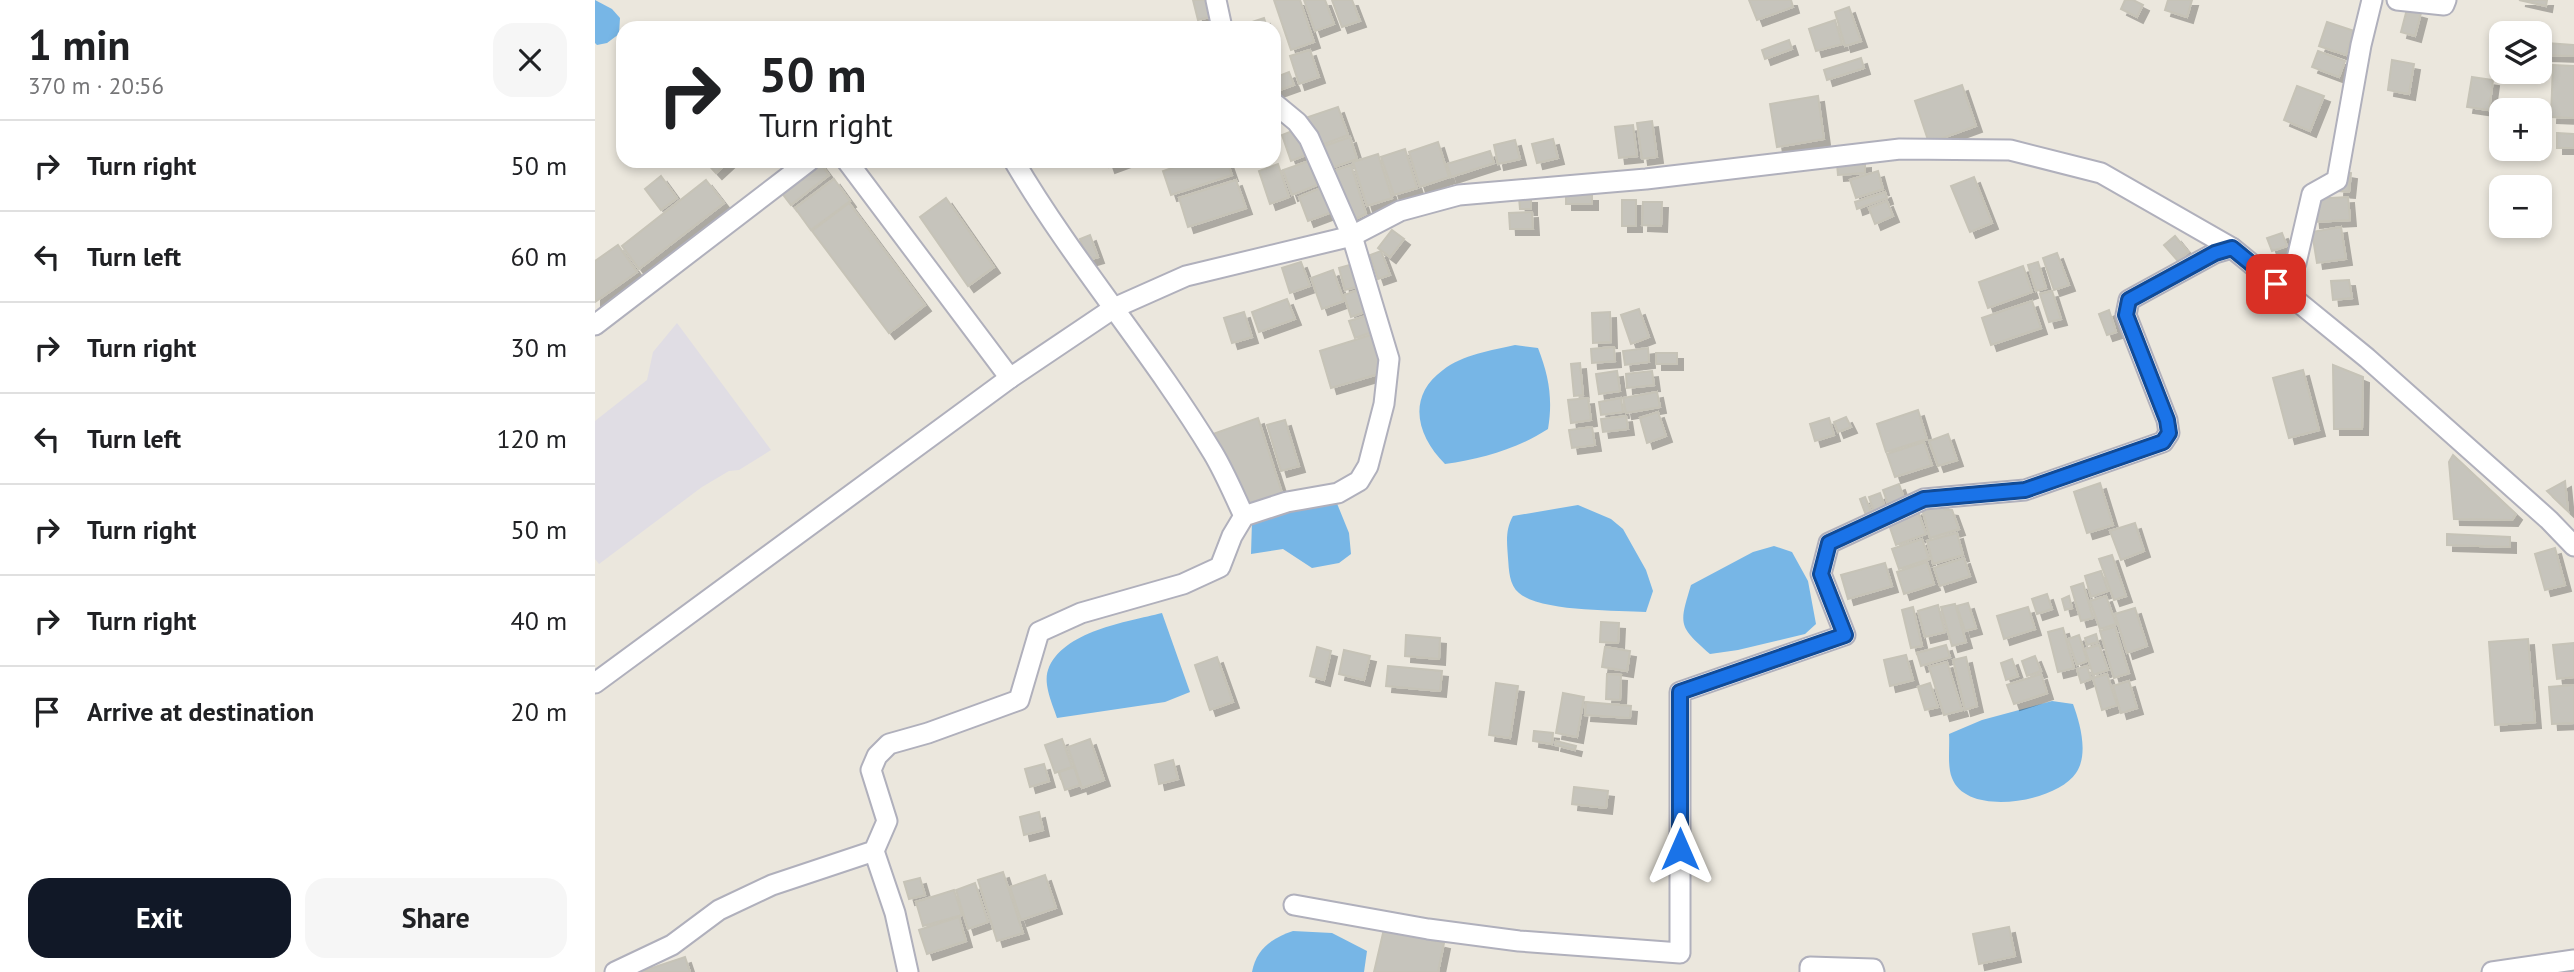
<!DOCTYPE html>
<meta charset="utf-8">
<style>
:root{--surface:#fff;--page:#f6f6f6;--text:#202124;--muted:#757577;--line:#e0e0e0;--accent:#111827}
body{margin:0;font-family:"PT Sans",sans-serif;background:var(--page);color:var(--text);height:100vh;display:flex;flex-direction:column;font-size:26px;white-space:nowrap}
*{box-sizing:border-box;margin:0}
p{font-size:23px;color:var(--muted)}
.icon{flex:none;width:38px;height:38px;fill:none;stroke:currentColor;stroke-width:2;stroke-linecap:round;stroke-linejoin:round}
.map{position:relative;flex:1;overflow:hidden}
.side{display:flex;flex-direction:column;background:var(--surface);width:595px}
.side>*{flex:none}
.hud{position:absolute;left:21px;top:21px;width:665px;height:147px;border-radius:21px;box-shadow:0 4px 10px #0003;background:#fff;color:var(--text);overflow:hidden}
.buttons{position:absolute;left:1894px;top:21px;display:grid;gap:14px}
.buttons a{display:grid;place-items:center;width:63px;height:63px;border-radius:14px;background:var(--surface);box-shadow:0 4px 10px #0003;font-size:35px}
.pin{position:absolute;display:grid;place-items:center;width:60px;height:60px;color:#fff;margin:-30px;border-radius:14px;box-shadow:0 4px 10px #0006}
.me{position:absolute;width:77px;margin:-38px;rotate:0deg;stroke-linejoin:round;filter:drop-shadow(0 0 5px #0008)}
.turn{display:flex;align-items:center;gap:24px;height:147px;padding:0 28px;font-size:32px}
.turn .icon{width:91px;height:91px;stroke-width:2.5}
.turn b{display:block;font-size:49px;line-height:60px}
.round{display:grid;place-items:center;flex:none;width:74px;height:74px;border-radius:21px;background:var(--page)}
.summary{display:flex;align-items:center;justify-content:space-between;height:119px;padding:0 28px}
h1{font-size:42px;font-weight:700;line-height:52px}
.primary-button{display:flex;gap:14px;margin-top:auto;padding:14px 28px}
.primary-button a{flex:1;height:80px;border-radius:21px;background:var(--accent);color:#fff;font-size:28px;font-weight:700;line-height:80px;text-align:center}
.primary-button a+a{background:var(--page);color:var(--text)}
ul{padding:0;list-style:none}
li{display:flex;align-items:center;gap:21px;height:91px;padding:0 28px;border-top:2px solid var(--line)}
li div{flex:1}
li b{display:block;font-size:26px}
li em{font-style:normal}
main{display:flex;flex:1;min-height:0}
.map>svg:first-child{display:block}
</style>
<main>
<section class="side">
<div class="summary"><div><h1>1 min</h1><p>370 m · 20:56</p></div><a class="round"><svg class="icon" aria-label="close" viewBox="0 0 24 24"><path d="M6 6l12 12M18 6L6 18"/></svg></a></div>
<ul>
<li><svg class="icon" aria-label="right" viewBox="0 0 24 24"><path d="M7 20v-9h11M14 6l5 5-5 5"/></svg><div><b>Turn right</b></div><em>50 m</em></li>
<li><svg class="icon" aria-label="left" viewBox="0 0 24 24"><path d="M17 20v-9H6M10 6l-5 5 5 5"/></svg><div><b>Turn left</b></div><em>60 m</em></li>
<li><svg class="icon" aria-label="right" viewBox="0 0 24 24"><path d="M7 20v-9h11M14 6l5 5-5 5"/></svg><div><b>Turn right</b></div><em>30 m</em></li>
<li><svg class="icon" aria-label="left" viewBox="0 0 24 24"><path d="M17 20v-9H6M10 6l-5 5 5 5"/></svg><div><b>Turn left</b></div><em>120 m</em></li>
<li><svg class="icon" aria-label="right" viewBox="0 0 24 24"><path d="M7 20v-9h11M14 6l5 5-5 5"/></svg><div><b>Turn right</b></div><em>50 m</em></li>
<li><svg class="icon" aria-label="right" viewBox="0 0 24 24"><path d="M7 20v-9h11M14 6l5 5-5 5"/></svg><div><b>Turn right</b></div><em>40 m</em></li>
<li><svg class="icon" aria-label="arrive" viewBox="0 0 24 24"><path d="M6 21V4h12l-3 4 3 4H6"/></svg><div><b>Arrive at destination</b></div><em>20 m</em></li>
</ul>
<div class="primary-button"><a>Exit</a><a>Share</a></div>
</section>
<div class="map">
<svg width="1979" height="972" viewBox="0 0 1979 972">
<defs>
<filter id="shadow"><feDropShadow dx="6" dy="6" stdDeviation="0" flood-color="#0004"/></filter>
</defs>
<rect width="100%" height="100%" fill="#ebe7dd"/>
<path fill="#e0dde4" d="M82,323L176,450L144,470L134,471L107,487L4,564L0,559V421L52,380L58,352Z"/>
<g fill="#77b6e6">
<path d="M0,0L17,9L25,18L24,34L12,43L2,45L0,43Z"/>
<path d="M920,345L943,348C954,376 958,400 953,429C922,449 886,459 850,464C822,436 811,397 848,370C867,355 897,350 920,345Z"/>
<path d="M741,501L754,533L756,554L744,563L717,568L688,549L656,554L657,521L663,516Z"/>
<path d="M983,505L1016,519L1028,529L1051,570L1058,591L1051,612C1021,610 946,612 924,593C914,585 914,570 913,558C912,543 910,530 918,516Z"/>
<path d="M1179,546L1197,552L1213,581L1221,624L1210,634L1143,650L1115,654C1083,626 1084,625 1096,585L1158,552Z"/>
<path d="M567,613L595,692L570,702L462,718C458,705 448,685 453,670C467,631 532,622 567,613Z"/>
<path d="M1457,701L1478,704C1485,723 1494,754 1481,773C1462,802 1372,818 1357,778C1352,766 1355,747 1354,734L1387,720Z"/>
<path d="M698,931L737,933L772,951L769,972H657C661,949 677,938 698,931Z"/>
</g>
<g fill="#c6c4bc" stroke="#c6c3b7" stroke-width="2" filter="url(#shadow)">
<path d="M598,0H614L618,16L603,20Z"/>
<path d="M679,0H705L719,42L696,50Z"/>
<path d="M709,0H730L739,24L720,31Z"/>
<path d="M737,0H757L765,21L747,27Z"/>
<path d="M1154,0H1196L1198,7L1162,20Z"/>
<path d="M1530,0H1538L1548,5L1542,17L1526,9Z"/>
<path d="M1573,0H1597L1592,17L1570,10Z"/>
<path d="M1924,0H1952L1951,6Z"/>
<path d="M1254,7L1266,41L1250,46L1240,12Z"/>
<path d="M1812,9L1826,13L1820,36L1806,32Z"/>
<path d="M669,18L672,28H645V26Z"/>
<path d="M1240,20L1247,44L1221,51L1214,29Z"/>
<path d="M1732,22L1759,31L1751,55L1724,46Z"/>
<path d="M1194,40L1197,49L1170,59L1167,50Z"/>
<path d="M1951,43L1979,45V56L1950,55Z"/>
<path d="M715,50L724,77L704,84L695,56Z"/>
<path d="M1723,51L1750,61L1744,77L1717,67Z"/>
<path d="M1266,58L1269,68L1232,80L1229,70Z"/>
<path d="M1797,60L1819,64L1814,94L1793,90Z"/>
<path d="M1958,65L1979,66V118L1956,117Z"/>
<path d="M694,72L699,85L679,92V78Z"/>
<path d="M1877,77L1898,80L1894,110L1872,107Z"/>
<path d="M1367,85L1381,126L1334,143L1320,101Z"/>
<path d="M1702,86L1729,96L1715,131L1689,120Z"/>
<path d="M1223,96L1229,139L1182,147L1175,104Z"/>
<path d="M743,107L753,135L721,147L710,118Z"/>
<path d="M1057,121L1062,157L1047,159L1042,123Z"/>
<path d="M1038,125L1042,156L1024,158L1020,127Z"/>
<path d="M702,129L711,155L696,161L687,135Z"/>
<path d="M1962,133L1979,134V148H1962Z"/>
<path d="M755,137L762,159L731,170L724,148Z"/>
<path d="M958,139L963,158L942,163L937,144Z"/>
<path d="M920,140L925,159L903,164L899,145Z"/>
<path d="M843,142L854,177L825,187L814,152Z"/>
<path d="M810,149L822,188L799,195L786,157Z"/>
<path d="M895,151L899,163L856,177L852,164Z"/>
<path d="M783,154L797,198L772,206L758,162Z"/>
<path d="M110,161H134L121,173Z"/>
<path d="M512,161H530L514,167Z"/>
<path d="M597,161H632L637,175L576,195L568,171Z"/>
<path d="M714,161L722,185L697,195L688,170Z"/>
<path d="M1270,162V173L1243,175L1242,164Z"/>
<path d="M225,163L234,175L196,205L186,192Z"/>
<path d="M683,164L694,197L675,204L664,171Z"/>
<path d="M756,165L771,214L756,221L732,173Z"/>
<path d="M1283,171L1288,189L1261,198L1255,180Z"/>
<path d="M1744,171L1756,173L1754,192L1743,191Z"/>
<path d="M66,176L82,198L66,210L50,189Z"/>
<path d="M1379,177L1397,223L1375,232L1356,186Z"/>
<path d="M239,179L255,201L216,230L200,208Z"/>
<path d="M111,180L129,203L44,269L27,246Z"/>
<path d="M641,180L651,208L593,227L584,198Z"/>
<path d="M728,187L737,212L713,221L704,197Z"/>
<path d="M1290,192L1292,198L1262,209L1260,202Z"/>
<rect x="971" y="195" width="26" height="9"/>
<path d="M924,197H936V209H925Z"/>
<path d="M1753,197L1755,220L1719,222L1717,199Z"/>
<path d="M351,198L399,267L373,286L325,217Z"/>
<rect x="1027" y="200" width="14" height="26"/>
<path d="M1292,201L1298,216L1280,224L1274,208Z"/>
<path d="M1048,202H1067L1066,226L1047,225Z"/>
<path d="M254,203L330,305L294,333L217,231Z"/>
<path d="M937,212L938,229H915L914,213Z"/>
<path d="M1746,227L1751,259L1722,263L1717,232Z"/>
<path d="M797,230L809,239L795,257L783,248Z"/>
<path d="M1687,233L1692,246L1677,251L1672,238Z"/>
<path d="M495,235L503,257L493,260L485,239Z"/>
<path d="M1580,236L1593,252L1583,261L1569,245Z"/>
<path d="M23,245L42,272L0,302V261Z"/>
<path d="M786,251L795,275L783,279L775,255Z"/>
<path d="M1462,253L1474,285L1459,290L1448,258Z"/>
<path d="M706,262L715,286L695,293L687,268Z"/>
<path d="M1443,262L1451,288L1441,291L1433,265Z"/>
<path d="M762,263L768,285L750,290L744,268Z"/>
<path d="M1428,266L1437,292L1393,308L1384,282Z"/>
<path d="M738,270L749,301L727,309L716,278Z"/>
<path d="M1754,280L1757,298L1738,300L1736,281Z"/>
<path d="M763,290L770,312L756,317L749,295Z"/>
<path d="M1457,291L1466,319L1454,322L1445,294Z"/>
<path d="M692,299L700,319L664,332L657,312Z"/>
<path d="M1437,301L1446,328L1396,345L1387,318Z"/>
<path d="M1044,309L1054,337L1036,344L1026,315Z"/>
<path d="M1514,310L1521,332L1512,335L1504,314Z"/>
<path d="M649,312L657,337L637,343L629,318Z"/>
<path d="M1015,312L1016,342L998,343L997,313Z"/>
<path d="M775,315L780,331L760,338L754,321Z"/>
<path d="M779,334L790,372L736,388L725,351Z"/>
<path d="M1019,347L1020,361L997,363L996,349Z"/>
<path d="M1053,348L1054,362L1030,365L1028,351Z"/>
<rect x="1061" y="353" width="21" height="11"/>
<path d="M985,363L988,395L979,396L976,364Z"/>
<path d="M1738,365L1768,377L1767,429H1739Z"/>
<path d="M1708,370L1724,430L1694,438L1678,378Z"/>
<path d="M1022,371L1025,391L1004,394L1001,374Z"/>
<path d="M1057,371L1059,385L1032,388L1031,374Z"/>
<path d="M1062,392L1065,407L1031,413L1028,398Z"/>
<path d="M993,398L996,420L976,423L973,400Z"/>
<path d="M1026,398L1028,412L1006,415L1004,402Z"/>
<path d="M1323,410L1332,439L1291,452L1282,424Z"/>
<path d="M1063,412L1071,436L1052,443L1045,418Z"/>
<path d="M1031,416L1033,429L1008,432L1006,419Z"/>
<path d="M1251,417L1256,427L1243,432L1239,422Z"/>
<path d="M663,418L688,496L648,508L615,435Z"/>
<path d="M1234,418L1239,435L1220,441L1215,424Z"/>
<path d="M690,420L704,466L686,471L672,425Z"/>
<path d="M997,427L1000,445L977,448L974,430Z"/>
<path d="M1353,434L1362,460L1343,466L1334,441Z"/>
<path d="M1329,442L1337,465L1300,477L1292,454Z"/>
<path d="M1858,455L1921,514L1917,520L1859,519L1854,462Z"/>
<path d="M1970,481L1973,511L1952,491Z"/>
<path d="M1505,483L1518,525L1492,533L1479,492Z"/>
<path d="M1304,484L1310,501L1294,507L1288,490Z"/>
<path d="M1285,493L1291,510L1280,514L1274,497Z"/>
<path d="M1270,497L1278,516L1272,518L1265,499Z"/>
<path d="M1347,502L1349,509L1357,510L1364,529L1335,538L1327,509Z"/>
<path d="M1322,509L1331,534L1301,545L1292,519Z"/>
<path d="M1540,523L1549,551L1526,560L1515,531Z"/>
<path d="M1362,533L1368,555L1338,564L1332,541Z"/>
<path d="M1852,534L1915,537V547L1852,545Z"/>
<path d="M1327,539L1334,559L1304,569L1297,549Z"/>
<path d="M1960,548L1970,585L1950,590L1940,554Z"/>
<path d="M1517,555L1531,596L1519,600L1504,559Z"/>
<path d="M1369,558L1375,576L1345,586L1339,568Z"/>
<path d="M1332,562L1339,584L1309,594L1302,572Z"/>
<path d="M1290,563L1297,586L1253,599L1246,575Z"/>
<path d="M1506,571L1513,591L1496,597L1490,576Z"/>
<path d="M1488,583L1498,618L1486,621L1476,587Z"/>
<path d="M1452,594L1457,609L1442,614L1437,599Z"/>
<path d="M1474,596L1477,608L1470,610L1467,599Z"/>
<path d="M1511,596L1521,624L1505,629L1495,601Z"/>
<path d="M1373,603L1381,628L1370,631L1362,606Z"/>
<path d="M1360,604L1371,642L1357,646L1346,607Z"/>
<path d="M1343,605L1350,632L1330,637L1323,611Z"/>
<path d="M1318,607L1327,646L1316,648L1307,610Z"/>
<path d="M1433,607L1440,629L1409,639L1402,616Z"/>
<path d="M1540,608L1552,646L1532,653L1520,614Z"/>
<path d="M1006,622L1024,623L1023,643L1005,642Z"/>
<path d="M1520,627L1534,673L1519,678L1505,631Z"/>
<path d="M1468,628L1479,668L1463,672L1453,632Z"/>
<path d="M1501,634L1503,642L1492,645L1490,638Z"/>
<path d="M811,635L845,638L844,659L810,656Z"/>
<path d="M1484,635L1492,661L1482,665L1473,639Z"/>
<path d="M1933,639L1940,722L1900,725L1894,642Z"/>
<path d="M1979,643V677L1962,679L1958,645Z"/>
<path d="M1351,645L1355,657L1326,666L1322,653Z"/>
<path d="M1504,645L1513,670L1498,675L1490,649Z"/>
<path d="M722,647L736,651L729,680L715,676Z"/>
<path d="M1010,647L1035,651L1032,671L1007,667Z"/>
<path d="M749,650L775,656L769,680L744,674Z"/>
<path d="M1311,655L1318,680L1295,686L1289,660Z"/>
<path d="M1440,656L1446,671L1432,676L1427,661Z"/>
<path d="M622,657L638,702L615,710L600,665Z"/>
<path d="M1371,657L1382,706L1370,710L1358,660Z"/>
<path d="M1417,659L1423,676L1411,680L1406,663Z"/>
<path d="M1352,662L1367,710L1349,715L1334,667Z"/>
<path d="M793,666L847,671L845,691L791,686Z"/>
<path d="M1492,666L1496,679L1486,683L1482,669Z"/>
<path d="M1012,674L1026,675L1025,700L1011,699Z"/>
<path d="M1446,674L1452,693L1419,704L1412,685Z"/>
<path d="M1512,674L1522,705L1507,710L1498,678Z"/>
<path d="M1534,681L1542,708L1526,713L1518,686Z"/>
<path d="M901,683L923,686L915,738L894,735Z"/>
<path d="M1335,683L1343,707L1330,710L1323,687Z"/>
<path d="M1979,685V723L1957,724L1954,687Z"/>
<path d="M968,693L989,697L982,737L961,733Z"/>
<path d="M991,702L1036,706L1035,718L990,715Z"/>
<path d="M939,731L958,733L957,744L938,741Z"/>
<path d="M467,739L477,767L460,773L450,745Z"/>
<path d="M495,739L509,780L487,788L473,747Z"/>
<path d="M961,741L981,746L980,750L960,745Z"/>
<path d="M578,760L583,779L564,784L560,765Z"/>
<path d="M449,764L454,781L435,787L430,769Z"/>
<path d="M479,767L485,785L470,790L464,772Z"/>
<path d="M979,787L1013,791L1011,808L977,804Z"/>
<path d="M444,812L448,830L429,835L425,817Z"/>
<path d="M408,872L428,933L402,941L383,880Z"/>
<path d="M450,875L461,908L426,920L415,887Z"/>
<path d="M325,878L330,895L314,899L309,882Z"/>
<path d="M380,883L393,922L373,929L361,890Z"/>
<path d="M359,890L367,915L328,926L321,902Z"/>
<path d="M364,917L371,941L332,954L324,930Z"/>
<path d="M1414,927L1420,956L1384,964L1378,934Z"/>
<path d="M789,929L849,943L843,972H779Z"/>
<path d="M90,957L95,972H45Z"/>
</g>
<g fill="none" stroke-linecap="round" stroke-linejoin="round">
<defs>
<g id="minor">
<path d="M621,0L627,28"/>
<path d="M1802,0L1849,5L1851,0"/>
<path d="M252,161L415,378L519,308L591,276L757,236L805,211L864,195L1051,179L1305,149L1415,150L1506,173L1637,248L1772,358L1954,520L1979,546"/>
<path d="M419,161C479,263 557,352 618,453C630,473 639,495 649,516"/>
<path d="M1681,284L1701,263L1717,194L1742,180L1766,45L1777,0"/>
<path d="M0,325L214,161"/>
<path d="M0,683L415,378"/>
<path d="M279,851L300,913L313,972"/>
<path d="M699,905L833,929L924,941L1085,953V692L1250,635L1226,574L1234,543L1329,499L1430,490L1568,442L1574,433L1572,420L1531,315L1534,300L1620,253L1637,248"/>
<path d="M20,972L77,945L124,910L177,885L279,851L292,821L276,770L282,756L294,744L333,733L424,700L444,632L486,613L588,584L625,567L637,536L649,516L692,502L743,493L764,481L773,466L789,404L794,359L757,236L714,138L702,122L679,103"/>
<path d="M1215,972V967L1278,969L1279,972"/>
<path d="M1897,972L1979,960"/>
</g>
</defs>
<use href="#minor" stroke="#b0b0bc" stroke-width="23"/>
<use href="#minor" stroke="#fff" stroke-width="19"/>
</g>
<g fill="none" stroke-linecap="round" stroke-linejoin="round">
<defs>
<path id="route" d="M1085,849V692L1250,635L1226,574L1234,543L1329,499L1430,490L1568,442L1574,433L1572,420L1531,315L1534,300L1620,253L1637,248L1681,284"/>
</defs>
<use href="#route" stroke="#114b97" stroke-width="18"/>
<use href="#route" stroke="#1a73e8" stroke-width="12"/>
</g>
</svg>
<div class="buttons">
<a><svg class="icon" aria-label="layers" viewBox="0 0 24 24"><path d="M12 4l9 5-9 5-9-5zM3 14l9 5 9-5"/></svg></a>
<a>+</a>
<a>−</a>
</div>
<div class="pin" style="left:1681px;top:284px;background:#d93025"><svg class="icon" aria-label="arrive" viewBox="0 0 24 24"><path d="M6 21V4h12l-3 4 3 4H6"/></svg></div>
<svg class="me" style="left:1085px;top:849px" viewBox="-20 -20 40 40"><path d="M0-17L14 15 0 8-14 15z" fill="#1a73e8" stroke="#fff" stroke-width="4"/></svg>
<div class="hud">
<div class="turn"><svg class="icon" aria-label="right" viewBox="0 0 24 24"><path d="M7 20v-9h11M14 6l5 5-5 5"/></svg><div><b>50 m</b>Turn right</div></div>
</div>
</div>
</main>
